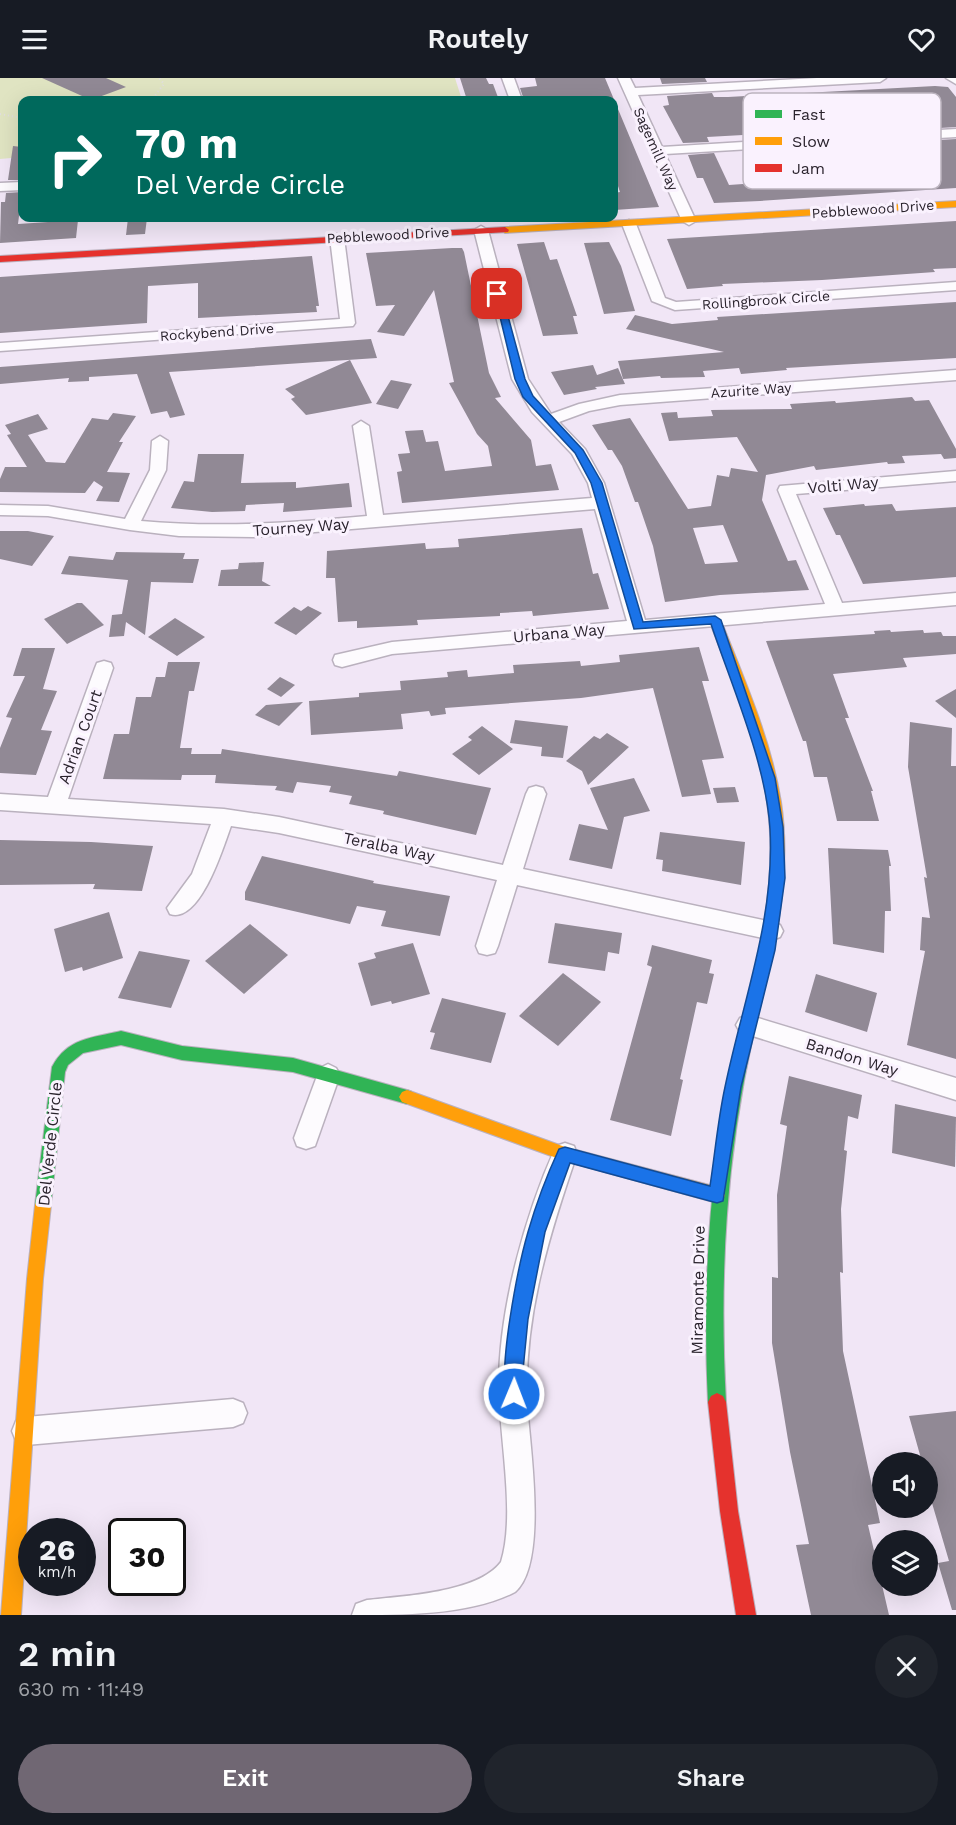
<!DOCTYPE html>
<meta charset="utf-8">
<style>
:root{--surface:#171b24;--page:#20242c;--text:#f1f3f6;--muted:#9ea1a6;--accent:#706773}
body{margin:0;font-family:"Work Sans",sans-serif;background:var(--page);color:var(--text);height:100vh;display:flex;flex-direction:column;font-size:22px;white-space:nowrap}
*{box-sizing:border-box;margin:0}
p{font-size:20px;color:var(--muted)}
.icon{flex:none;width:33px;height:33px;fill:none;stroke:currentColor;stroke-width:2;stroke-linecap:round;stroke-linejoin:round}
.map{position:relative;height:1537px;overflow:hidden}
.drawer{display:flex;flex-direction:column;background:var(--surface);flex:1}
.drawer>*{flex:none}
.top-card{position:absolute;left:18px;top:18px;width:600px;height:126px;border-radius:12px;box-shadow:0 6px 24px #0002;background:#00695c;color:#fff;overflow:hidden}
.fabs{position:absolute;left:872px;top:1374px;display:grid;gap:12px}
.fabs a{display:grid;place-items:center;width:66px;height:66px;border-radius:50%;background:var(--surface);box-shadow:0 6px 24px #0002;font-size:30px}
.speed{position:absolute;left:18px;top:1440px;display:flex;gap:12px;font-size:30px;font-weight:700;text-align:center}
.speed>*{display:grid;place-content:center;width:78px;height:78px;border-radius:50%;background:var(--surface);box-shadow:0 6px 24px #0002;line-height:1}
.speed small{font-size:15px;font-weight:400}
.speed .limit{border:3px solid #111;border-radius:9px;background:#fff;color:#111}
.pin{position:absolute;display:grid;place-items:center;width:51px;height:51px;color:#fff;margin:-26px;border-radius:12px;box-shadow:0 3px 9px #0006}
.me{position:absolute;width:66px;margin:-33px;rotate:1deg;stroke-linejoin:round;filter:drop-shadow(0 0 4px #0008)}
.turn{display:flex;align-items:center;gap:21px;height:126px;padding:0 18px;font-size:27px}
.turn .icon{width:78px;height:78px;stroke-width:2.5}
.turn b{display:block;font-size:42px;line-height:51px}
.round{display:grid;place-items:center;flex:none;width:63px;height:63px;border-radius:32px;background:var(--page)}
.headline{display:flex;align-items:center;justify-content:space-between;height:102px;padding:0 18px}
h1{font-size:36px;font-weight:600;line-height:45px}
.cta{display:flex;gap:12px;margin-top:auto;padding:12px 18px}
.cta a{flex:1;height:69px;border-radius:36px;background:var(--accent);color:#fff;font-size:24px;font-weight:600;line-height:69px;text-align:center}
.cta a+a{background:var(--page);color:var(--text)}
header{display:flex;justify-content:space-between;align-items:center;height:78px;padding:0 18px;background:var(--surface);font-size:27px;font-weight:600}
.map>svg:first-child{display:block}
</style>
<header><svg class="icon" aria-label="menu" viewBox="0 0 24 24"><path d="M4 6h16M4 12h16M4 18h16"/></svg>Routely<svg class="icon" aria-label="heart" viewBox="0 0 24 24"><path d="M12 20l-8-8c-3-5 5-10 8-4 3-6 11-1 8 4z"/></svg></header>
<div class="map">
<svg width="956" height="1537" viewBox="0 0 956 1537">
<rect width="100%" height="100%" fill="#f1e6f6"/>
<path fill="#e0e4c2" d="M0,0H455L462,22H22V79L0,81Z"/>
<g fill="#918995" fill-rule="evenodd">
<path d="M42,0H106L126,9L91,22Z"/>
<path d="M460,0H486L489,6H493L499,22H467Z"/>
<path d="M535,0H605L659,129L614,132V115L620,114L614,96V22H524L520,10L537,8Z"/>
<path d="M660,0H705L707,4L662,6Z"/>
<path d="M935,8L948,9L956,19V49L746,62L743,57L707,59L709,64L683,65L663,28L669,27L667,18L712,15L714,19H728Z"/>
<path d="M956,61V110L760,123L714,125L703,100H697L688,77L714,75L729,107L770,104L752,73Z"/>
<path d="M13,68L22,69V102H8Z"/>
<path d="M22,114L18,146L78,142L76,160L0,165L1,124H5L6,115Z"/>
<path d="M128,140H147L145,156L126,157Z"/>
<path d="M956,143V190L933,191L935,194L822,202L722,206L723,208L687,211L667,161Z"/>
<path d="M544,164L550,182L557,181L577,238H573L578,256L543,258L517,166Z"/>
<path d="M609,164L621,188L635,233L604,236L584,165Z"/>
<path d="M452,170H462L464,174L489,295L501,319L495,320L531,362L536,388L551,386L559,412L402,425L397,394L402,393L398,376L410,375L405,353L423,352L426,364L438,363L445,393L492,388L488,368L477,356L449,305L454,304L434,212L404,258L377,254L395,227L376,228L366,175Z"/>
<path d="M312,178L319,228H316L317,234L198,240V205L148,208L147,245L0,255V199Z"/>
<path d="M956,224V280L786,290L787,292L741,296L739,290L703,293L705,299L661,300L660,298L623,301L618,283L724,274L626,251L635,237L672,246L718,242L717,239Z"/>
<path d="M371,261L377,280L169,294L185,337L170,340L167,333L151,336L137,296L89,299V303L68,304L69,300L0,306V289Z"/>
<path d="M350,282L372,325L306,337L291,321L295,319L285,311Z"/>
<path d="M593,287L597,297L618,290L625,306L595,309L597,311L564,317L551,294Z"/>
<path d="M391,302L412,306L398,331L376,326Z"/>
<path d="M912,319L915,323L929,322L956,371V380L944,381L941,376L902,378L905,385L888,386L887,384L816,392L814,388L766,397L762,422L788,483L796,482L809,512L720,517L665,524L653,468L638,424H635L622,388L612,372H608L592,347L630,340L688,431L711,428L717,397L729,399L731,390L758,394L737,359L669,363L661,335L677,334L678,340L713,338L711,332L792,331L790,326L835,323L836,325ZM723,447L738,484L705,486L693,450Z"/>
<path d="M113,335L136,338L119,364H123L107,394L130,395L119,424L96,423L103,409L94,403L85,415L0,414V401L5,389H27L7,357L11,356L5,347L38,336L48,351L28,357L46,384L65,385L92,340L108,342Z"/>
<path d="M198,376H244L241,405L296,404V410L349,405L352,429L283,434L284,425L246,427L245,433L212,434L171,430L184,403L194,404Z"/>
<path d="M864,426L865,428L892,426L896,433L956,429V499L863,506L840,457H836L823,430Z"/>
<path d="M582,450L593,496L598,495L609,531L533,538L532,533L500,535V538L417,542L418,547L399,548L357,550V543L338,544L335,500H326L327,473L425,465L426,471L459,469L458,461Z"/>
<path d="M0,453H28L54,458L32,488L0,481Z"/>
<path d="M116,474L185,475L183,481H199L193,505L151,504L145,557L126,544L124,558L109,559L112,537L122,536L128,502L61,496L69,478L113,482Z"/>
<path d="M264,484L262,503L271,508H218L221,492L238,491L239,485Z"/>
<path d="M77,525H82L104,547L67,566L44,541Z"/>
<path d="M308,528L322,535L296,557L274,545L294,529L301,533Z"/>
<path d="M175,540L205,559L177,578L148,559Z"/>
<path d="M890,552L891,554L923,552L924,555L941,554L943,558H956V576L903,580L907,589L833,596L849,640H845L873,713H871L879,743H837L827,699H814L806,663H803L766,563L875,556L874,553Z"/>
<path d="M699,569L709,603H702L724,680L702,682L711,716L682,719L653,610L581,620L445,630L446,636L431,638L429,633L401,636L403,651L311,657L309,623L359,619V615L401,612L400,603L448,599L447,594L467,592L468,599L514,595L513,587L580,583L581,588L620,584L619,577Z"/>
<path d="M22,570H55L43,611L57,613L41,652L52,653L36,697L0,695V670L12,640L6,639L25,598H13Z"/>
<path d="M168,584H200L194,613H189L180,670H192L191,676H221L222,671L397,698L399,693L491,710L476,757L383,736L384,733L349,726L352,718L329,714L331,708L297,704L293,715L275,712L277,708L215,705L216,697H182L181,702L103,701L114,656H129L136,619H151L156,599H165Z"/>
<path d="M280,599L295,607L281,619L267,611Z"/>
<path d="M956,611V640L935,623Z"/>
<path d="M303,624L279,648L255,637L266,627Z"/>
<path d="M515,642L568,648L563,680L541,678L542,669L510,665Z"/>
<path d="M910,644L952,650L951,688H956V981L907,967L925,873L920,872L922,839L930,840L924,799L927,800L908,689Z"/>
<path d="M482,648L513,671L479,697L452,676L472,662L468,659Z"/>
<path d="M607,655L629,669L588,707L582,693L566,683L594,658L600,661Z"/>
<path d="M634,700L650,733L624,739L612,791L569,782L579,746L608,752L590,710Z"/>
<path d="M735,709L739,724L717,725L713,710Z"/>
<path d="M660,754L745,764L741,807L662,793L663,782L656,781Z"/>
<path d="M0,762L91,764L153,768L142,813L93,811L95,806L0,807Z"/>
<path d="M828,770L888,772L891,788H889L891,833H885L884,875L833,866Z"/>
<path d="M262,778L374,803L373,805L450,818L440,858L381,848L386,833L357,828L350,846L245,822V814Z"/>
<path d="M109,834L123,880L83,893L82,889L65,894L54,851Z"/>
<path d="M555,845L622,855L619,876L608,874L605,893L548,885Z"/>
<path d="M250,846L288,877L244,916L205,883Z"/>
<path d="M413,865L430,916L392,926L391,923L371,928L358,885L376,880L374,875Z"/>
<path d="M652,867L712,882L709,895L714,896L707,926L697,924L680,1001L683,1002L671,1058L610,1042L652,889L647,887Z"/>
<path d="M139,873L190,882L171,930L118,920Z"/>
<path d="M563,895L601,924L558,968L519,938Z"/>
<path d="M816,896L877,915L867,954L805,934Z"/>
<path d="M442,920L506,935L491,985L430,971L435,955L430,954Z"/>
<path d="M789,998L862,1017L858,1041L848,1038L844,1072L847,1073L841,1131L843,1195L840,1194L843,1273L880,1445L868,1447L889,1537H811L796,1467L809,1466L790,1374L772,1265V1199L778,1200L777,1117L787,1048L780,1046Z"/>
<path d="M895,1026L956,1039L955,1089L892,1075Z"/>
<path d="M956,1333V1532H952L938,1485L949,1483L927,1408V1384H922L909,1338Z"/>
</g>
<g fill="none" stroke-linecap="round" stroke-linejoin="round">
<defs>
<g id="street">
<path d="M502,0H514L522,22H510Z"/>
<path d="M618,0H630L635,10L817,0H886L880,4L638,17L662,69L956,51V59L665,76L696,143L689,147L682,143Z"/>
<path d="M946,0H956V6Z"/>
<path d="M22,104V112L0,113V105Z"/>
<path d="M629,142L636,146L665,220L676,224L956,204V212L675,232L652,223L622,146Z"/>
<path d="M481,148L488,152L528,301L551,336L579,326L620,317L956,292V302L620,327L589,333L559,344L585,371L604,405L645,542L825,526L778,412L780,408L956,393V403L796,416L842,525L956,515V527L392,576L342,589L335,587L333,582L335,577L392,564L627,543L595,431L254,459L179,458L130,452L48,438L0,437V427L48,428L125,441L150,392L152,363L160,358L168,363L166,392L141,443C217,450 291,445 367,438L353,348L361,343L369,348L383,437L592,420L588,405L572,376L532,334L512,301L474,152Z"/>
<path d="M337,156L344,160L355,245L353,248L0,273V265L340,241L330,160Z"/>
<path d="M104,583L111,585L113,590L68,721L224,731L279,739L503,787L526,716L529,710L536,708L543,710L546,716L523,791L772,844L780,847L783,853L780,859L772,862L517,807L498,868L495,875L487,877L479,875L476,868L497,802L279,755L231,748C223,770 200,846 170,836L167,830L192,796L211,746L0,732V716L48,719L95,590L97,585Z"/>
<path d="M748,937L956,1000V1022L740,954L736,947L740,940Z"/>
<path d="M328,986L336,990L340,997L315,1068L306,1071L297,1068L294,1060L320,990Z"/>
<path d="M565,1065L574,1068L577,1076C548,1160 521,1247 528,1337C531,1376 547,1487 515,1514C471,1537 404,1537 352,1537L356,1526L367,1522C403,1518 478,1515 501,1484C516,1436 499,1359 499,1307C499,1230 525,1137 556,1068Z"/>
<path d="M233,1321L243,1325L247,1335L243,1345L233,1349L26,1367L16,1363L12,1353L16,1343L26,1339Z"/>
</g>
<g id="fast">
<path d="M746,951L751,953L753,958C726,1081 719,1198 726,1324L723,1330L717,1333L711,1330L708,1324C702,1198 710,1081 739,958L741,953Z"/>
<path d="M121,953L182,968L293,980L407,1012L412,1014L415,1019L412,1024L407,1026L293,994L182,982L121,967L83,975L68,987L65,994L51,1127L49,1132L43,1135L37,1132L35,1127L52,989C67,960 92,960 121,953Z"/>
</g>
<g id="slow">
<path d="M956,123V129L505,155L501,152L505,149Z"/>
<path d="M715,538L721,542C744,601 771,661 781,724C793,803 772,882 753,958L751,963L746,965L741,963L739,958C758,882 779,803 767,724C759,661 731,601 709,542Z"/>
<path d="M407,1012L565,1069L717,1109L723,1112L725,1117L723,1122L717,1125L565,1083L402,1024L399,1019L402,1014Z"/>
<path d="M43,1119L49,1122L51,1127L43,1201L21,1537H1L27,1201L35,1127L37,1122Z"/>
</g>
<g id="jam">
<path d="M505,149L509,152L508,154L0,184V178Z"/>
<path d="M717,1315L723,1318L726,1324L738,1433L756,1537H736L720,1433L708,1324L711,1318Z"/>
</g>
</defs>
<use href="#street" stroke="#bab1be" stroke-width="3"/>
<use href="#fast" stroke="#bab1be" stroke-width="2"/>
<use href="#slow" stroke="#bab1be" stroke-width="2"/>
<use href="#jam" stroke="#bab1be" stroke-width="2"/>
<g stroke="#e1dee2" stroke-width="2" stroke-dasharray="1 3" stroke-linecap="butt">
<path d="M145,22L153,20L164,6L159,0"/>
<path d="M0,36L22,40"/>
</g>
<use href="#street" fill="#fdfbfe" fill-rule="evenodd"/>
<use href="#fast" fill="#30b455" fill-rule="evenodd"/>
<use href="#slow" fill="#ff9f0a" fill-rule="evenodd"/>
<use href="#jam" fill="#e5322d" fill-rule="evenodd"/>
</g>
<path fill="#1a73e8" stroke="#114b97" stroke-width="1.5" d="M494,214L502,216L525,301L533,318L583,372L602,405L643,544L715,538L721,542L775,700L783,749L785,800L775,872L741,1009L723,1123L717,1125L570,1085L545,1154L528,1241L520,1323L514,1325L508,1323C496,1295 519,1185 528,1154C536,1126 547,1097 559,1071L565,1069L710,1108C715,1075 718,1041 725,1009C743,922 775,841 770,751C766,685 732,609 711,546L634,551L591,405L575,375L523,319L515,301Z"/>
<g text-anchor="middle" dominant-baseline="central" stroke-width="6" stroke-linejoin="round" paint-order="stroke">
<g font-size="14" fill="#2a232d" stroke="#faf2fe">
<text transform="translate(656 71) rotate(66)">Sagemill Way</text>
<text transform="translate(873 131) rotate(-4)">Pebblewood Drive</text>
<text transform="translate(388 157) rotate(-3)">Pebblewood Drive</text>
<text transform="translate(766 222) rotate(-4)">Rollingbrook Circle</text>
<text transform="translate(217 254) rotate(-4)">Rockybend Drive</text>
<text transform="translate(751 312) rotate(-4)">Azurite Way</text>
</g>
<g font-size="16" fill="#2a232d" stroke="#faf2fe">
<text transform="translate(843 407) rotate(-5)">Volti Way</text>
<text transform="translate(301 449) rotate(-4)">Tourney Way</text>
<text transform="translate(559 555) rotate(-5)">Urbana Way</text>
<text transform="translate(80 659) rotate(-70)">Adrian Court</text>
<text transform="translate(389 769) rotate(12)">Teralba Way</text>
<text transform="translate(852 979) rotate(17)">Bandon Way</text>
<text transform="translate(50 1066) rotate(-84)">Del Verde Circle</text>
<text transform="translate(698 1212) rotate(-89)">Miramonte Drive</text>
</g>
</g>
<rect x="743" y="15" width="198" height="96" rx="9" fill="#faf2fe" stroke="#bcb4bf" stroke-width="1.5"/>
<rect x="755" y="32" width="27" height="8" fill="#30b455"/>
<rect x="755" y="59" width="27" height="8" fill="#ff9f0a"/>
<rect x="755" y="86" width="27" height="8" fill="#e5322d"/>
<g font-size="16" fill="#2a232d">
<text x="792" y="42">Fast</text>
<text x="792" y="69">Slow</text>
<text x="792" y="96">Jam</text>
</g>
</svg>
<div class="fabs">
<a><svg class="icon" aria-label="sound" viewBox="0 0 24 24"><path d="M4 9h4l5-4v14l-5-4H4zM17 9q2 3 0 6"/></svg></a>
<a><svg class="icon" aria-label="layers" viewBox="0 0 24 24"><path d="M12 4l9 5-9 5-9-5zM3 14l9 5 9-5"/></svg></a>
</div>
<div class="speed"><div>26<small>km/h</small></div><div class="limit">30</div></div>
<div class="pin" style="left:497px;top:216px;background:#d93025"><svg class="icon" aria-label="arrive" viewBox="0 0 24 24"><path d="M6 21V4h12l-3 4 3 4H6"/></svg></div>
<svg class="me" style="left:514px;top:1316px" viewBox="-20 -20 40 40"><circle r="17" fill="#1a73e8" stroke="#fff" stroke-width="3"/><path d="M0-11L8 9 0 5-8 9z" fill="#fff"/></svg>
<div class="top-card">
<div class="turn"><svg class="icon" aria-label="right" viewBox="0 0 24 24"><path d="M7 20v-9h11M14 6l5 5-5 5"/></svg><div><b>70 m</b>Del Verde Circle</div></div>
</div>
</div>
<section class="drawer">
<div class="headline"><div><h1>2 min</h1><p>630 m · 11:49</p></div><a class="round"><svg class="icon" aria-label="close" viewBox="0 0 24 24"><path d="M6 6l12 12M18 6L6 18"/></svg></a></div>
<div class="cta"><a>Exit</a><a>Share</a></div>
</section>
